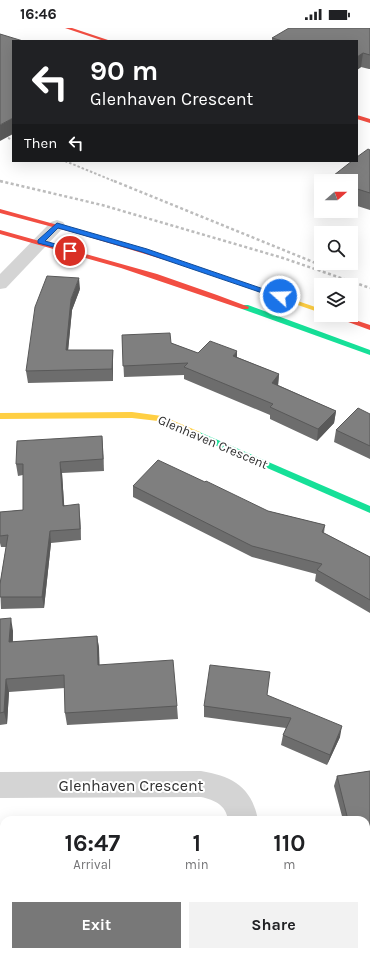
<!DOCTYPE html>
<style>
:root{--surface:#fff;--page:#f2f2f2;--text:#202124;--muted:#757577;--accent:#787878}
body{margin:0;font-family:Karla,sans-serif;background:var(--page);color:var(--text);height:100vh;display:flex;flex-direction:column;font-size:15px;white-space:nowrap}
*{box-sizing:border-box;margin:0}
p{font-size:13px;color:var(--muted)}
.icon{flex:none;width:22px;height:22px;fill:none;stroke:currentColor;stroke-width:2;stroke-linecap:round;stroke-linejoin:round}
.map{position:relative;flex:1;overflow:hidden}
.drawer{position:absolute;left:0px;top:788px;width:370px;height:140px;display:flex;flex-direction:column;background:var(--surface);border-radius:12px 12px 0 0;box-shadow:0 4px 16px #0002}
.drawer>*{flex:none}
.hud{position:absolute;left:12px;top:12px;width:346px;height:122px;border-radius:0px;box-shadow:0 4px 16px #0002;background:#202124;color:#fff;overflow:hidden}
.needle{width:26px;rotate:70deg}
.tools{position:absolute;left:314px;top:146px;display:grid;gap:8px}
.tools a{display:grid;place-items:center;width:44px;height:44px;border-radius:0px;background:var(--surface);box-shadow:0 4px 16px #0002;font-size:20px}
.pin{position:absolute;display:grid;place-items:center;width:34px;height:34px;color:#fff;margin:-17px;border:2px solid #fff;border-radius:50%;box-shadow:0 1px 4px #0007}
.me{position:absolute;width:44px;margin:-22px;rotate:290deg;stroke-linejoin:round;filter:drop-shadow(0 0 3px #0008)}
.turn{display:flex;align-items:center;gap:14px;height:84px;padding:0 12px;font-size:18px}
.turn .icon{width:52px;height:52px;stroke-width:2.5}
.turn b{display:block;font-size:28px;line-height:34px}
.then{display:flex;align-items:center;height:38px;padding:0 12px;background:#0003;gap:8px;font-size:15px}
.eta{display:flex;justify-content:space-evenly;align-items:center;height:68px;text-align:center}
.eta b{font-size:24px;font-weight:700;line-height:28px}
.action{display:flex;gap:8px;margin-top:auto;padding:8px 12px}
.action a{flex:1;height:46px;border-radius:0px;background:var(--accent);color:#fff;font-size:16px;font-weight:700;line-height:46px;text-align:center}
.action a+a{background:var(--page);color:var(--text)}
.status{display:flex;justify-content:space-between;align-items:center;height:28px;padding:0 20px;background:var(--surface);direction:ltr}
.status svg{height:11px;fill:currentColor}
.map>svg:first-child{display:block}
</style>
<div class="status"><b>16:46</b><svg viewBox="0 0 49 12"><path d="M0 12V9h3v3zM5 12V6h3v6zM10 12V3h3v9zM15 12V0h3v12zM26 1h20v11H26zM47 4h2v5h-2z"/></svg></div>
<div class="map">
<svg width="370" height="928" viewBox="0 0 370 928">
<rect width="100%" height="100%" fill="#fff"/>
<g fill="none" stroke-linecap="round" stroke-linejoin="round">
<g fill="#d4d4d4" fill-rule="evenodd">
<path d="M57,192L63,194L65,197L63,200L6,260L0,261V246L51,194Z"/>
<path d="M201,743C232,748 252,759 258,792H228C226,777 215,772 201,769L0,770V744Z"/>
<rect x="0" y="820" width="4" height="30"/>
</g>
<g fill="#16e098" fill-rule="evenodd">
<path d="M242,277H248L370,322V327L242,281Z"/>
<path d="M197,403L370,478V485L194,408L193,406L194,404Z"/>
</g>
<g fill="#ffcf43" fill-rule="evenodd">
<path d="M187,235L321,281V285L185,238V236Z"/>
<path d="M132,384L162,388L200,404L201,406L197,409L158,393L132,390L0,391V385Z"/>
</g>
<g fill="#f24e42" fill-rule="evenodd">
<path d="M65,0H72L111,13H104Z"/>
<path d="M357,87L370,91V95L357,91Z"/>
<path d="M0,181L83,204L190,237L189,238H185L79,206L0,185Z"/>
<path d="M0,202L157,246L217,267L249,279L248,281H242L121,240L0,206Z"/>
<path d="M329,287H340L370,297V302Z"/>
</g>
<g stroke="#bcbcbc" stroke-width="2" stroke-dasharray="2.5 2" stroke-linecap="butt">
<path d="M8,110L13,112"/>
<path d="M65,133L116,154"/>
<path d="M0,153L3,154"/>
</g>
<g stroke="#bcbcbc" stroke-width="2.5" stroke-dasharray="3 2.5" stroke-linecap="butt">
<path d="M0,153L102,177L283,230L370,260"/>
<path d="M114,153L318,236"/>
</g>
</g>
<g fill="#6d6d6d">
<path d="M370,0V41H369L361,39L357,42V13H272V10Z"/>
<path d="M370,122V182L351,176V153H328L329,151Z"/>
<path d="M80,261L72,282L68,322H113V353L28,355L26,343Z"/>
<path d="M122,307L171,315L198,325L237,329L279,346L278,357L336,383L334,395L317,413L270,391V387L184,351V347L124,349Z"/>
<path d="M370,386V431L334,414L336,402Z"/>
<path d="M102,408L104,443L62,445L64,477L80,488L81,512L51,515L44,580L1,581L0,556L6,519H1L0,515V484L23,482V447L18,448L16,436Z"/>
<path d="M133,458L268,483L325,497L324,505L370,529V585L315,553L316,546L252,529L133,469Z"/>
<path d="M0,591L13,603V614L97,608L99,620V637L177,678L178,691L67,697L65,685V660L9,664L7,696L0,697Z"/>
<path d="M267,667L340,709L327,737L281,717L283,707L286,700L204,689V678Z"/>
<path d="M370,743V883L366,886V792H343L334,758L337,748Z"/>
<path d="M234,924H366L370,928H235L234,925Z"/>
</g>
<g fill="#595959">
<path d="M363,25L361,39L357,42V29Z"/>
<path d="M13,90V106L0,113V97Z"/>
<path d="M79,250L80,261L72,282L67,334L66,322L71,271Z"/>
<path d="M113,322V353L112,341Z"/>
<path d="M237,323V335L233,328Z"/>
<path d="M279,346L278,358L272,355Z"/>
<path d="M336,383L334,395L317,413L318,401Z"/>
<path d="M102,408L103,420L104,443L103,431Z"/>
<path d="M60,434L62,445L65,489L63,478Z"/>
<path d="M79,476L80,488L81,512L80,501Z"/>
<path d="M50,503L51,515L44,580L42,569Z"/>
<path d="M11,590L13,603L12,627L9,614Z"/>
<path d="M97,608L99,620L100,649L98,637Z"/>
<path d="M6,651L9,664L7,696L4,684Z"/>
<path d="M342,698L340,709L327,737L330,727Z"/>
<path d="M370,876V883L366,886V879Z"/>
</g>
<g fill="#7f7f7f" stroke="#595959">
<path d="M289,0H370V27L363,25L357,29V13H283L272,10Z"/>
<path d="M0,6L23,13H13V90L0,97Z"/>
<path d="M368,121L370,122V165L351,159V153H333L329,151L352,133H357V129Z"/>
<path d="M47,248L79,250L71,271L66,322H113L112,341L26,343L35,279Z"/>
<path d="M170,305L171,315L198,325L210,313L237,323L233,328L279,346L272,355L336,383L318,401L270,379L273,376L184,339L188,335L123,338L122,307Z"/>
<path d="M358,380L370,386V418L336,402Z"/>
<path d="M102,408L103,431L60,434L63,478L79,476L80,501L50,503L42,569H0V556L8,507L0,508V484L23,482V436H16L17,413Z"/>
<path d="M158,432L205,454L206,453L268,483L325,497L322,504L370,529V572L317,542L322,536L252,518L133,458Z"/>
<path d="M11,590L9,614L97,608L98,637L173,632L177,678L65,685L64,647L6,651L4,684L0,685V591Z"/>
<path d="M210,637L270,644L267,667L342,698L330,727L283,707L291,690L204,678Z"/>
<path d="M370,743V823L366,824V792H348L337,748Z"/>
<path d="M369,831L370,832V876L366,879V832Z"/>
<path d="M366,911L370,917V928H242L239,924H366Z"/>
<rect x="47" y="924" width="140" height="4"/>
</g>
<path fill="#1a73e8" stroke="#114b97" d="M57,195L147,221L284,268L282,270H277L142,224L58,200L45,213L73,221V224L38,215V212Z"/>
<g text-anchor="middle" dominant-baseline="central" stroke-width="4" stroke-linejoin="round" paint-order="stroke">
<g font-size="13" fill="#303030" stroke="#fff">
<text transform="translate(213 414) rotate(23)">Glenhaven Crescent</text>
</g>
<g font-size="16" fill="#303030" stroke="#fff">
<text x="131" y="757">Glenhaven Crescent</text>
</g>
</g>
</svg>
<div class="tools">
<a><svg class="needle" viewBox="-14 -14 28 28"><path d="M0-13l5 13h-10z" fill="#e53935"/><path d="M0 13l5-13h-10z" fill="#757577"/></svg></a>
<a><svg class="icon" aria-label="search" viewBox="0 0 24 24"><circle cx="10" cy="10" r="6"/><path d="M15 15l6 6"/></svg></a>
<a><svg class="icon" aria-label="layers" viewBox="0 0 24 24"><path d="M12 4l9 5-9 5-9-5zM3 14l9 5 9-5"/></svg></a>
</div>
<div class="pin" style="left:70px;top:223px;background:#d93025"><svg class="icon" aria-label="arrive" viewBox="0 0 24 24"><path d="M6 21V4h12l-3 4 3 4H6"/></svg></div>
<svg class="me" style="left:280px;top:268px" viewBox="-20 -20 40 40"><circle r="17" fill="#1a73e8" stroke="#fff" stroke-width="3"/><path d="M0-11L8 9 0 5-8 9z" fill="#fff"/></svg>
<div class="hud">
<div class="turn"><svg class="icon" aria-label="left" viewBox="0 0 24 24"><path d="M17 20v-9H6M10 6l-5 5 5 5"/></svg><div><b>90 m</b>Glenhaven Crescent</div></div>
<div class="then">Then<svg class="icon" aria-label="left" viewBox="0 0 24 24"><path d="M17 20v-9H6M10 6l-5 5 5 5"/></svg></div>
</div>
<section class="drawer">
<div class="eta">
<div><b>16:47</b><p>Arrival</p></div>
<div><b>1</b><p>min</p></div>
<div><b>110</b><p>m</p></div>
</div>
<div class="action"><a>Exit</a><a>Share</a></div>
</section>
</div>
